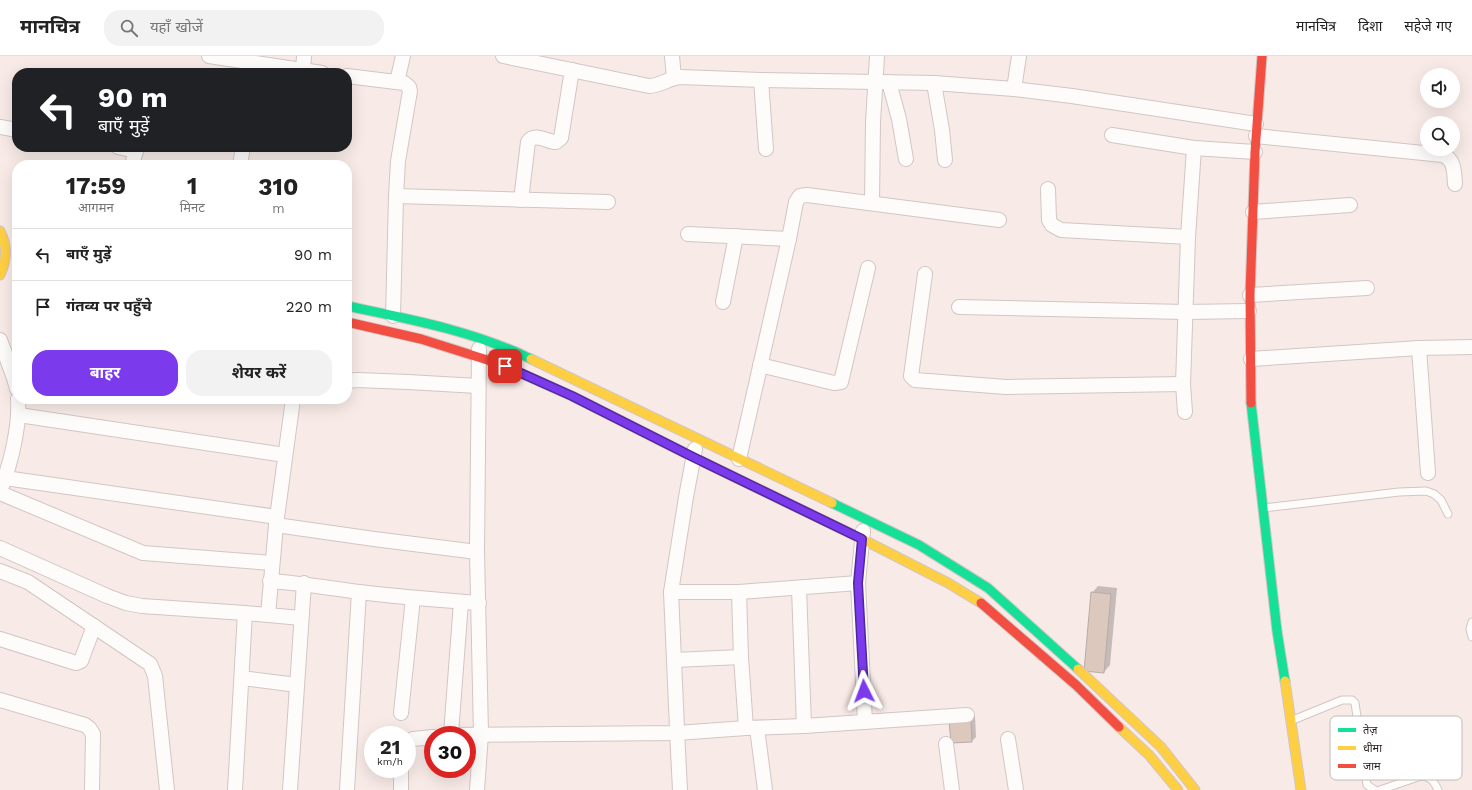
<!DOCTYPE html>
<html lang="hi">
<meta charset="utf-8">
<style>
:root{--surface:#fff;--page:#f2f2f2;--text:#222;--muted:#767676;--line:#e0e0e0;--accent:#7c3aed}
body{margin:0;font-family:"Work Sans","Noto Sans Devanagari",sans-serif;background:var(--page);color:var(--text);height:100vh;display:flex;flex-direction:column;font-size:15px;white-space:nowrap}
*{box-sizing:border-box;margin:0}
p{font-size:13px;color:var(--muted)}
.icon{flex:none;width:22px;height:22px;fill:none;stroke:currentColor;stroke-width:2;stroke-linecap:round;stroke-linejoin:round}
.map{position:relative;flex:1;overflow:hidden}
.details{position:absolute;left:12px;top:104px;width:340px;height:244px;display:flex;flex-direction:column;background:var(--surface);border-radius:16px;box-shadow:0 4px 16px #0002}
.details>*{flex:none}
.hud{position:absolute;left:12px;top:12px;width:340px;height:84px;border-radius:16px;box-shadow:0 4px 16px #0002;background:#202124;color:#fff;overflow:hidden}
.tools{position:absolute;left:1420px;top:12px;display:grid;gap:8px}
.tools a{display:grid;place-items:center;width:40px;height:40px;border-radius:50%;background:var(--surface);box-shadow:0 4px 16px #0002;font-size:20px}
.speed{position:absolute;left:364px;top:670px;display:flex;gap:8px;font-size:20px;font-weight:700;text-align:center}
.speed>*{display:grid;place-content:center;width:52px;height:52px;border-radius:50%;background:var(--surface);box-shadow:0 4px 16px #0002;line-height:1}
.speed small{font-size:10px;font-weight:400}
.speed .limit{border:6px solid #d22;background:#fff;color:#111}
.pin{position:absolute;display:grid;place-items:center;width:34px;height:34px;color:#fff;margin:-17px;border-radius:8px;box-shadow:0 2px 6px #0006}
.me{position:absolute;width:44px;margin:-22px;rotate:357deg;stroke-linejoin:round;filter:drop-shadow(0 0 3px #0008)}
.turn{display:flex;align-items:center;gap:14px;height:84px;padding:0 20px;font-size:18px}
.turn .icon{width:52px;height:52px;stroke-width:2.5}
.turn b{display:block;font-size:28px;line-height:34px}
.eta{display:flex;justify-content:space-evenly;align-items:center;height:68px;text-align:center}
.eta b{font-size:24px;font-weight:700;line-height:28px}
.primary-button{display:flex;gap:8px;margin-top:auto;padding:8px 20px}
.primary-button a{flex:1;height:46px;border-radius:16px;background:var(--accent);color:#fff;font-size:16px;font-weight:700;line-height:46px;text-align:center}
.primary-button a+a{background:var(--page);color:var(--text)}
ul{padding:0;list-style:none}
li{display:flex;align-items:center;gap:12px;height:52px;padding:0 20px;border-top:1px solid var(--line)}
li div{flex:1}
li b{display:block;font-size:15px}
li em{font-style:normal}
header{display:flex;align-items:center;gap:24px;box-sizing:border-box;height:56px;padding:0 20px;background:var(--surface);border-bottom:1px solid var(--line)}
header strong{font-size:19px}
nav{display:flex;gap:22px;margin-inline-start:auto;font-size:14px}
.search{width:280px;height:36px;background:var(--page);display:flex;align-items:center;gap:10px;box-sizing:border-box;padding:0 14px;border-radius:16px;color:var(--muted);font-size:15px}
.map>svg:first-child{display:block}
</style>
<header>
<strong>मानचित्र</strong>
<div class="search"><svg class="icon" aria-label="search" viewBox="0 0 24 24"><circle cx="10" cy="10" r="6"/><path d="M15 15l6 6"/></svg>यहाँ खोजें</div>
<nav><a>मानचित्र</a><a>दिशा</a><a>सहेजे गए</a></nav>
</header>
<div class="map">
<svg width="1472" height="734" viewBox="0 0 1472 734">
<rect width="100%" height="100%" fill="#f7eae7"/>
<g fill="#0003">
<path d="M1098,530L1117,532L1110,609L1104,616L1092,537Z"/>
<path d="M975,660L976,681L972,685L955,661Z"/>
</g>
<g fill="#dcc8bd" stroke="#b7aca8">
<path d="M1091,536L1111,538L1104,617L1084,615Z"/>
<path d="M971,664L972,686L951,687L949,665Z"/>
</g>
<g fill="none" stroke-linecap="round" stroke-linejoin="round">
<defs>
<g id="lane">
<path d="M1264,452L1399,436L1426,435L1434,438L1441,444L1448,458"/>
<path d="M1472,566L1470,573L1472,581"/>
<path d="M1293,664L1342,644H1352L1355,647L1367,729L1375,734"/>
<path d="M1380,734L1421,720C1431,721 1434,725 1438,734"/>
</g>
<g id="street">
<path d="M209,0L322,17"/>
<path d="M503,0L649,30C660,30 669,22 680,21L761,24L934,27L1014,33L1072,40L1256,68"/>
<path d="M672,0L674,22"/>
<path d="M303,14L304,0"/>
<path d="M347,20L404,27L409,31L410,35L398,105L396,140L393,260"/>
<path d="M761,24L766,93"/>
<path d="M397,26L403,0"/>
<path d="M889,26L899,63L906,103"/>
<path d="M934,27L942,74L945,104"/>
<path d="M1014,33L1019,0"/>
<path d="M0,71L17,74"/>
<path d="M1112,79L1194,92L1255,96"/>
<path d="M1256,80L1443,99C1455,104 1454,116 1455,128"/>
<path d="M118,91L136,95"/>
<path d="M132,109L137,91"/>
<path d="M240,109L243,91"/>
<path d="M1048,133L1049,164L1052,169L1061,174L1188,181"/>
<path d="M396,140L608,146"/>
<path d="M521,144L528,86C535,76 547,86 556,86L561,82L572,14"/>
<path d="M872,147L873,66L877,0"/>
<path d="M1253,156L1350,149"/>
<path d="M688,178L789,183"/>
<path d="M925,218L911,320L915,324L1006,331L1183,328"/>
<path d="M1250,239L1367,232"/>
<path d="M723,246L736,180"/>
<path d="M959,251L1185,256L1249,255"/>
<path d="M0,284L14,322L17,333"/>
<path d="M1419,292L1428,417"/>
<path d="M1251,303L1419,292L1472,291"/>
<path d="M760,309L834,327L841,326L868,212"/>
<path d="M347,325L357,324L408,326L478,330"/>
<path d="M1185,356L1183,328L1188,181L1194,92"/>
<path d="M19,359L285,399"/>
<path d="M739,403L789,183L796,146L800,140L807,139L999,164"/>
<path d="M5,422L277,461"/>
<path d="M2,430C11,406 20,369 18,343"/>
<path d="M0,437L143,497L272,507"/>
<path d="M276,469L374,483L477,496"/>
<path d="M863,475L858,527L865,666"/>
<path d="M0,492L107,540L126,547L142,550L245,557L301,562"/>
<path d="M0,515L28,526L150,608L155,620L167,734"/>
<path d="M270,525C300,527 329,532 359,536C399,541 439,544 479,547"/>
<path d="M799,532L804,670"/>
<path d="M671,536H739L858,527"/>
<path d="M739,536L741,601L746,672"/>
<path d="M268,559L276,469L293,343"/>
<path d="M0,583L76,607L81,605L94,570"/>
<path d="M674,604L741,601"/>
<path d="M242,622L297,629"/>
<path d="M0,644L85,669L89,672L93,678L92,734"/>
<path d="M401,657L413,542"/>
<path d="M757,672L765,734"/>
<path d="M451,678L461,546"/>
<path d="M445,679L677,677L746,672L804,670L967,659"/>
<path d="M1008,683L1016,734"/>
<path d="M407,687L413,683L433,681"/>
<path d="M946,688L952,734"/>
<path d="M235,734L245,557"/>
<path d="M290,734L304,527"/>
<path d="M347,734L359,536"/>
<path d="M401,734V713"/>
<path d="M477,734L481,678L477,496L479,293"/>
<path d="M680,734L678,695L671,536L686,441L695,393"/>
</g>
<g id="fast">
<path d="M347,250C409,263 474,275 531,303"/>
<path d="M500,308L572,340L693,401"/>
<path d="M1251,347L1277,575L1285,625"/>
<path d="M832,447L919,489L988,532L1078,613"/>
</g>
<g id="slow">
<path d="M0,175C8,190 7,204 0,219"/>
<path d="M531,303L832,447"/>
<path d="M693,401L862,483L948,527L981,547"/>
<path d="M1078,613L1161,691L1195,734"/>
<path d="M1285,625L1301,734"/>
<path d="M1119,671L1149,699L1178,734"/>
</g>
<g id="jam">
<path d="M347,266L421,283L500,308"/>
<path d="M1251,347L1250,239L1255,96L1262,0"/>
<path d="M981,547L1076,629L1119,671"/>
</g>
</defs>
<use href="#lane" stroke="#d2c6c3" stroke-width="9"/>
<use href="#street" stroke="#d2c6c3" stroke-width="16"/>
<use href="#fast" stroke="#d2c6c3" stroke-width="11"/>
<use href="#slow" stroke="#d2c6c3" stroke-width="11"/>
<use href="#jam" stroke="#d2c6c3" stroke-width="11"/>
<use href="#lane" stroke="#fefcfb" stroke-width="7"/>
<use href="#street" stroke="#fefcfb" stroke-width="14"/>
<use href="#fast" stroke="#16e098" stroke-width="9"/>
<use href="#slow" stroke="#ffcf43" stroke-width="9"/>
<use href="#jam" stroke="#f24e42" stroke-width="9"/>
</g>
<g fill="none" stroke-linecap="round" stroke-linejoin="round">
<defs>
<path id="route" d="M505,310L572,340L693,401L862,483L858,527L864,635"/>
</defs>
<use href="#route" stroke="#51269a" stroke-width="10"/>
<use href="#route" stroke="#7c3aed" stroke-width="7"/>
</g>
<rect x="1330" y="660" width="132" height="64" rx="6" fill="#fff" stroke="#bfbbba" stroke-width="1"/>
<rect x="1338" y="672" width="18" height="4" fill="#16e098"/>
<rect x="1338" y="690" width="18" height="4" fill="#ffcf43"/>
<rect x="1338" y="708" width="18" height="4" fill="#f24e42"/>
<g font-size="11" fill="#291d1a">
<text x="1363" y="678">तेज़</text>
<text x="1363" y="696">धीमा</text>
<text x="1363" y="714">जाम</text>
</g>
</svg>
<div class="tools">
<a><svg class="icon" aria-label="sound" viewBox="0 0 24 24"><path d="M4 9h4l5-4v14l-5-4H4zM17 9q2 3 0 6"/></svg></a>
<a><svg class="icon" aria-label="search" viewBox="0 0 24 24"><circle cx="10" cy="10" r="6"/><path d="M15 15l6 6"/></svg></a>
</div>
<div class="speed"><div>21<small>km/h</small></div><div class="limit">30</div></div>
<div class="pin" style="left:505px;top:310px;background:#d93025"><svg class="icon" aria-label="arrive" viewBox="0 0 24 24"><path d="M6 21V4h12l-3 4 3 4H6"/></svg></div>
<svg class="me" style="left:864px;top:635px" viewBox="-20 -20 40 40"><path d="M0-17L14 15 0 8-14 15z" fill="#7c3aed" stroke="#fff" stroke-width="4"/></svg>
<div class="hud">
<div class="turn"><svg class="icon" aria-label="left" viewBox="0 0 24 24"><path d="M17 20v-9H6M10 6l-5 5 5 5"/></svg><div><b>90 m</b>बाएँ मुड़ें</div></div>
</div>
<section class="details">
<div class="eta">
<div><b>17:59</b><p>आगमन</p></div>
<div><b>1</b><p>मिनट</p></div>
<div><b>310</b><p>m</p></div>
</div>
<ul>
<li><svg class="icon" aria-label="left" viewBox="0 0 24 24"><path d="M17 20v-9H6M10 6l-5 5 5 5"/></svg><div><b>बाएँ मुड़ें</b></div><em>90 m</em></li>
<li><svg class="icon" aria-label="arrive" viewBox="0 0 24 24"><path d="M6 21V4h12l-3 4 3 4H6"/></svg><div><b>गंतव्य पर पहुँचे</b></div><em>220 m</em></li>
</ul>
<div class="primary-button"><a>बाहर</a><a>शेयर करें</a></div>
</section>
</div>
